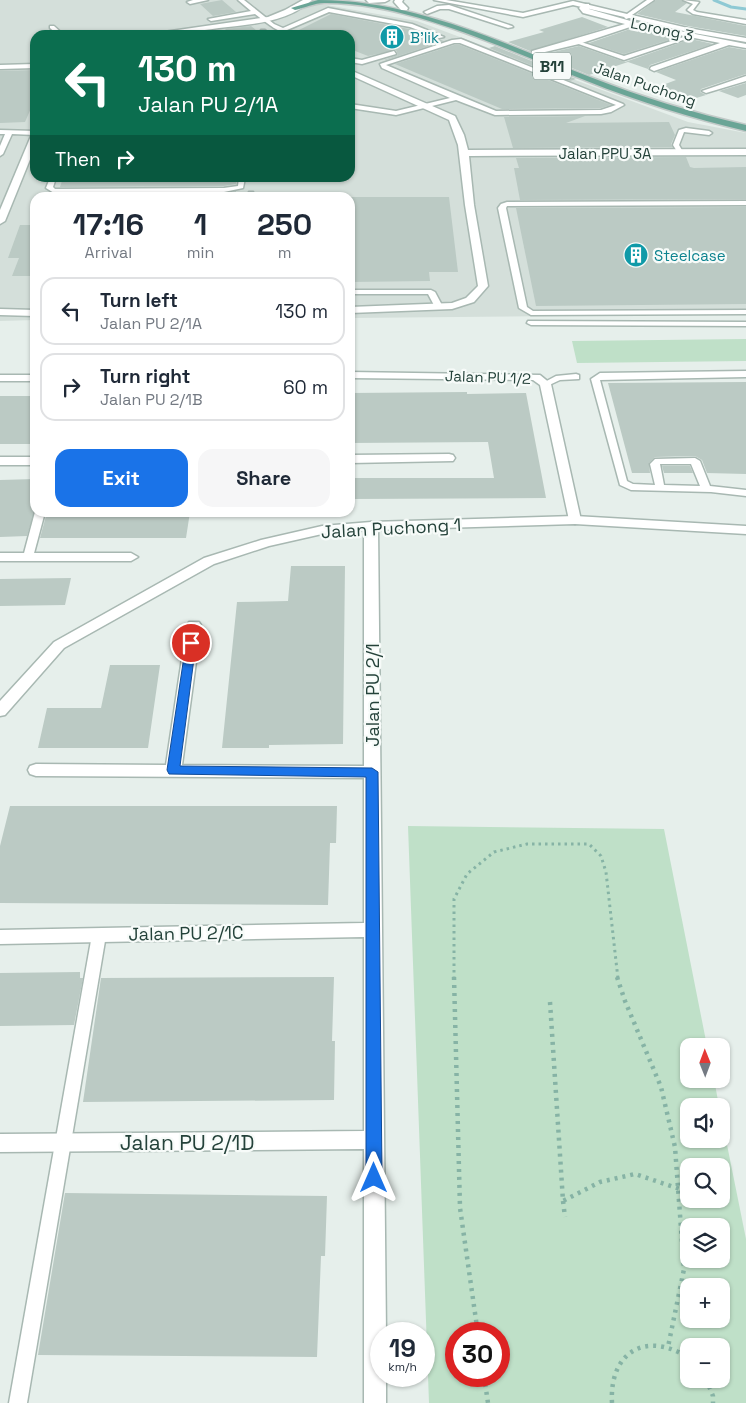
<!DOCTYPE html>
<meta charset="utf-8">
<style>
:root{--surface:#fff;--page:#f6f6f7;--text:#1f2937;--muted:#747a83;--line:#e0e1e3;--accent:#1a73e8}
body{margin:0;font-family:"Space Grotesk",sans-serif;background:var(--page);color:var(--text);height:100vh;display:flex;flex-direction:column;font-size:19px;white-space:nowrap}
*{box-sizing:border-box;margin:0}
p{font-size:16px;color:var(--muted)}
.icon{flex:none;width:28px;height:28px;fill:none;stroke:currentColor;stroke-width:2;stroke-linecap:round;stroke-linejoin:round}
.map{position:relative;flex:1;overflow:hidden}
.sheet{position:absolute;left:30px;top:192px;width:325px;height:325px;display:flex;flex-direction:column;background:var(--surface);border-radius:15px;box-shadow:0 1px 4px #0004}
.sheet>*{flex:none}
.hud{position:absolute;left:30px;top:30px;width:325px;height:152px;border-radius:15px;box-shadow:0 1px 4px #0004;background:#0b6e4f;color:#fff;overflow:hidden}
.needle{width:32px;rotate:359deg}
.buttons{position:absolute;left:680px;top:1038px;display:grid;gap:10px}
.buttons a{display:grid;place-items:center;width:50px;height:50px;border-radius:10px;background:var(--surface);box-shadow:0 1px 4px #0004;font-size:25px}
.speed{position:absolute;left:370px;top:1322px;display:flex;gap:10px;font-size:25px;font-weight:700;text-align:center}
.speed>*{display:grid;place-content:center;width:65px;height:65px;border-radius:50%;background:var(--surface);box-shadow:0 1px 4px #0004;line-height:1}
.speed small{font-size:12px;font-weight:400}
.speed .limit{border:8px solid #d22;background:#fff;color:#111}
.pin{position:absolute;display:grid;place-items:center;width:42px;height:42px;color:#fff;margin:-21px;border:2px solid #fff;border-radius:50%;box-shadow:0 1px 5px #0007}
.me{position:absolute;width:55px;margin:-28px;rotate:0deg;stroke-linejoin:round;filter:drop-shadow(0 0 4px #0008)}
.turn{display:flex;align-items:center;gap:18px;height:105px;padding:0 25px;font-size:22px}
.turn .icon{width:65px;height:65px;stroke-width:2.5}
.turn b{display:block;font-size:35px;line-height:42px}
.then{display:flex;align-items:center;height:48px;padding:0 25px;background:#0003;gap:10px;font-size:19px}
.eta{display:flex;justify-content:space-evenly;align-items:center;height:85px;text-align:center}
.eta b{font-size:30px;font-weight:700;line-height:35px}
.cta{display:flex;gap:10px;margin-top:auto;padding:10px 25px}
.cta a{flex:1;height:58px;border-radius:15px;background:var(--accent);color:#fff;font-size:20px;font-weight:700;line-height:58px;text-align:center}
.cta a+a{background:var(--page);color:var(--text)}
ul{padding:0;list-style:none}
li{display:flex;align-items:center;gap:15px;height:68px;margin:0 10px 8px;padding:0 15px;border:2px solid var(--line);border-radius:15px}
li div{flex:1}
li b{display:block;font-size:19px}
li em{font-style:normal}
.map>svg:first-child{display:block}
</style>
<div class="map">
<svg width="746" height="1403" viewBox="0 0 746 1403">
<rect width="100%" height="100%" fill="#e6efeb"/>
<g fill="#d4dfda" fill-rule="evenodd">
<path d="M0,0H298L417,21L688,122L746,133V314L350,318V198H35V320L0,321ZM35,35H350V178H35Z"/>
<path d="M644,28L686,36L622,57L587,45Z"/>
</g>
<g fill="#bfe0c8" fill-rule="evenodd">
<path d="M746,339V361L577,363L572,341Z"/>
<path d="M408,826L664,829L707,1046H689V1079H714L719,1106H689V1139H721V1115L746,1239V1403H429ZM689,1166H721V1199H689ZM689,1226H721V1259H689ZM689,1286H721V1319H689ZM456,1334H499V1376H456ZM689,1346H721V1379H689Z"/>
</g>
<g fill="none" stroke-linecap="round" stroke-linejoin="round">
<path stroke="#8ec9d4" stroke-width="3" d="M714,0L731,7L746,9"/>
</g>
<g fill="#bbcac4">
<path d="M222,0L236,12L213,16L200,4Z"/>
<path d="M656,0H681L687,3L675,12L746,26V36L688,26L637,14Z"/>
<path d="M331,14L409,29L444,41L386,60H384L398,55L396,50L368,56L350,49V35H298L295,32Z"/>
<path d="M582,17L608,27L530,51L508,42L544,32L539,30Z"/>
<path d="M251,26L262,35H231L225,29Z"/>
<path d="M633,28L678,37L624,54L589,43Z"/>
<path d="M691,39L713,44L650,65L648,69L628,62L589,75L540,55L579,46L625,62Z"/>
<path d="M454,45H460L611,105L601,108L502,109L395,64Z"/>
<path d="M495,46L556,71L576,79L570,81L489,48Z"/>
<path d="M729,47L746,50V74L701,89L700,92L706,95L693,99L660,86L676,80L656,72Z"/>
<path d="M35,70V99L25,122L0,123V71Z"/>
<path d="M746,83V95L738,98L719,91Z"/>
<path d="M585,116L566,123L669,122L675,135L671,144L672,147L513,148L504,117Z"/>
<path d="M686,157L690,167L694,168L746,167V199L520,200L514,168H519L516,158Z"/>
<path d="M63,178H237L236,184L224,186L60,187Z"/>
<path d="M236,191L235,198H56L57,195L224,194Z"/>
<path d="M350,197H449L458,272H429L430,281L350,282Z"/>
<path d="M746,207V304L536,306L516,208Z"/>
<path d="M33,220H35V276H12L19,258H8L20,225H31Z"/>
<path d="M746,382V474L707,473L702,460L695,456L655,457L649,463L650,473H632L608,383Z"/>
<path d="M467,392V394L526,393L546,498L350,499V478H494L488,442L350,443V393Z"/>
<rect x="0" y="396" width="35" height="48"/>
<path d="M662,466H690L693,473H664Z"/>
<path d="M35,479V510L27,536L0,537V480Z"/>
<path d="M47,512H190L186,538H40Z"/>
<path d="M291,566H345L343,744L269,745V748H222L237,602L288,601Z"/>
<path d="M71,578L65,605L0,606V579Z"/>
<path d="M110,665H160L148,748H38L47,708H101Z"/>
<path d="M10,806H337L336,843H330L328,905L0,903V846Z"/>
<path d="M80,972V978H83L74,1025L0,1026V973Z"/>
<path d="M334,977L332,1041H335L334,1100L83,1102L101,978Z"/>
<path d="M65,1193L327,1196L325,1256H321L317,1357L38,1355Z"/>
</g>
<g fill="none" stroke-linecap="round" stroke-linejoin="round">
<defs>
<g id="service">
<path d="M208,0L190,4L187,2L193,0Z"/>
<path d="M238,0H244L274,24L283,28L328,8L412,24L444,37L439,38L410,27L329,12L287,30L296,35C280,35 267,23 255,14L211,21L208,19L251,11Z"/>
<path d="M434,0H446L523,13L573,1L627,14L647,0H654L632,15L688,28L746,38V42L688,32L629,18L626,19L624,17L573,5L523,17Z"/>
<path d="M683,0L699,2L693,10L697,12L746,20V24L693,14L687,10L693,4Z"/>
<path d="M449,5L512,26L513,27L508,28L449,9H440L427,14L424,12L437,6Z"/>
<path d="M50,26H54L64,35H58L50,28Z"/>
<path d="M261,30H265L270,35H264Z"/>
<path d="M690,35L695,36L624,60L573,42L578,41L624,56Z"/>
<path d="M461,39L623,104L624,105L611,112L601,114L495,115L456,100L396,115L350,108V104L396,111L450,98L382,68L380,64L452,40ZM454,43H460L616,105L601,110L496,111L386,65Z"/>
<path d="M394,51L396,54L362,64L350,62V58L362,60Z"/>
<path d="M35,64V68L0,69V65Z"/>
<path d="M686,128L709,131L712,133L709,135L684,132L679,145L683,152L678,153L673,145L679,130Z"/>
<path d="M0,130L35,131V135L12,134L3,154L0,156V146L5,134H0Z"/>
<path d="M50,178H56L53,187L55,189L224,188L238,186L239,178H245L243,188L224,192L54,193L46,188Z"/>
<path d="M249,192H253L254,198H247Z"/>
<path d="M746,201V205L507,206L506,208L527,307L533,311L746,310V314L531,315L519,308L498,208L501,204L507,202Z"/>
<path d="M350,290H431L435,292L443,307L436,309L428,294H350Z"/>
<path d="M528,321L746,322V326L531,325L527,323Z"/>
<path d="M746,371V377L600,380L627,481L633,484L655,485L650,464L655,459L695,458L700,461L710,486L746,490V496L711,492L631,490L620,485L591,379L600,373ZM660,464H691L700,486L664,485Z"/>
<path d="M576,374L579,375V379L560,380L545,387L541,384L556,376Z"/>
<path d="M35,512H45L33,557L28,560L23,557Z"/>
<path d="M99,930L104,931L106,935L27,1403H9L92,935L94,931Z"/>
</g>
<g id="minor">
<path d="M303,0H312C287,23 251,24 219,28C197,31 176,35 153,35L157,33L268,17L285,10Z"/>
<path d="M366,0H389L385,2L369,3Z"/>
<path d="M395,0H403L402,2L408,8L407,10H401L394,2Z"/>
<path d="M583,4H589V9L634,22L746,44V48L729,45L654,71L650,69L651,67L720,43L633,26L579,44L532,55V51L625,24L583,13L579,8Z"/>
<path d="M350,70L455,116L464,135L468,150L746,149V155L469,156L474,205L488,286L474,302L452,309L350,313V307L452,303L466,298L478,286L465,205L458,145L449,120L350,75Z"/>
<path d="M746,76V81L706,93L702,91Z"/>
<path d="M35,133V147L5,221L0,224V210L31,136Z"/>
<path d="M0,309L35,310V316L0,315Z"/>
<path d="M350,372L540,375L551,384L581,520L575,524L569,520L540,385L533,380L350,378Z"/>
<rect x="0" y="375" width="35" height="6"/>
<path d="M449,454L453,455L455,458L453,461L350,463V455Z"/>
<rect x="0" y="457" width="35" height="8"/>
<path d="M371,522L378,526L386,1334H381V1376H386V1403H364V1149L0,1152V1134L364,1131V937L0,944V930L364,923V778L36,776L30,774L28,770L30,766L36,764L166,765L187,625L189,622H199L201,625L182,765L364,766V526Z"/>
<path d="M0,553H131L138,557L131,561H0Z"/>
</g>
<path id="tertiary" d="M575,516L746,526V534L575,524L371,530L322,534L269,546L214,564L64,648L5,715L0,716V701L54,642L204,558L261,540L322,526L371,522Z"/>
<path id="primary" d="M318,0C414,0 503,43 590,77C641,97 693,113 746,125V131C692,118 639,102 587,81C508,51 410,2 324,3C315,3 304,8 295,10L291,8Z"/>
</defs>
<use href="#service" stroke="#a8b8b2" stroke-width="3"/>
<use href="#minor" stroke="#a8b8b2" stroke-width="3"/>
<use href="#tertiary" stroke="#a8b8b2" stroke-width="3"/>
<use href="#primary" stroke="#c2cac8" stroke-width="3"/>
<path stroke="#86b3a5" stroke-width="3" stroke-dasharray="2.5 4" stroke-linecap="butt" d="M454,979V899L467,874L494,852L527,844H589L601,856L606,872L618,979"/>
<g stroke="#86b3a5" stroke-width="4.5" stroke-dasharray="3 5" stroke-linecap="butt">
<path d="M454,977L460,1208L478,1334"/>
<path d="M617,977L625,1001L661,1087L675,1147L684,1269L668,1347"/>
<path d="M550,1002L563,1201L600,1182L635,1174L680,1189"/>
<path d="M563,1201L565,1217"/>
<path d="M484,1376L488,1403"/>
<path d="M706,1379L713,1396V1403"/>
<path d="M612,1403C609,1352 646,1330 689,1358"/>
</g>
<use href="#service" fill="#fff" fill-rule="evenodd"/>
<use href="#minor" fill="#fff" fill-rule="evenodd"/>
<use href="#tertiary" fill="#fff" fill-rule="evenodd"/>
<use href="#primary" fill="#6aa596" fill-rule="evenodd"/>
</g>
<path fill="#1a73e8" stroke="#114b97" d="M191,640L196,643L180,766L372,768L378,772L382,1178L379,1184L374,1186L368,1184L366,1178V777L169,774L167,770L186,643Z"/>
<defs>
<symbol id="building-disc" viewBox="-11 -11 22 22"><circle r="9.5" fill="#0f9aa8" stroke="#f7fbf9"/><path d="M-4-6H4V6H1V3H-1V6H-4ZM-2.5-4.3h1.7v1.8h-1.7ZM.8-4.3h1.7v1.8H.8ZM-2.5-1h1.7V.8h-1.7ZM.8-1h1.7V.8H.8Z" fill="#fff"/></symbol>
</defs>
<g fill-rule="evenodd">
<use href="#building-disc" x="378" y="23" width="28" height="28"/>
<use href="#building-disc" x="622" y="241" width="28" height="28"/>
</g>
<g text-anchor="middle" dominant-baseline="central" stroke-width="4.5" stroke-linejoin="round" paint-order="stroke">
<g font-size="15" fill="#24423a" stroke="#f7fbf9">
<text transform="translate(662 29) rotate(12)">Lorong 3</text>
<text transform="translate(645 84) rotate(19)">Jalan Puchong</text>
<text x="605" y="153">Jalan PPU 3A</text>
<text transform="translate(488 377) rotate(2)">Jalan PU 1/2</text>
</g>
<g font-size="15" fill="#0d838f" stroke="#f7fbf9" text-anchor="start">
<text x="410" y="37">B'lik</text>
<text x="654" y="255">Steelcase</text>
</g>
<rect fill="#f7fbf9" stroke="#637a73" stroke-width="1" x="533" y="52.5" width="38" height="27" rx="4"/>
<g font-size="16" font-weight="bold" fill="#24423a">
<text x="552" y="66">B11</text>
</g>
<g font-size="18" fill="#24423a" stroke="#f7fbf9">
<text transform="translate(391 528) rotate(-3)">Jalan Puchong 1</text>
<text transform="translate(372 695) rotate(-90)">Jalan PU 2/1</text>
<text transform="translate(186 933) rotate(-1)">Jalan PU 2/1C</text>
</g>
<g font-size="21" fill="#24423a" stroke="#f7fbf9">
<text x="187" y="1142">Jalan PU 2/1D</text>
</g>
</g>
</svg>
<div class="buttons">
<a><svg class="needle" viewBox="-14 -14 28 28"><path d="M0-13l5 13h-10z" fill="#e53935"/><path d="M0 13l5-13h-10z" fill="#747a83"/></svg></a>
<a><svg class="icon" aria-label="sound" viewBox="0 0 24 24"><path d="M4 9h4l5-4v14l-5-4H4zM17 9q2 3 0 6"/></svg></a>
<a><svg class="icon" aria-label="search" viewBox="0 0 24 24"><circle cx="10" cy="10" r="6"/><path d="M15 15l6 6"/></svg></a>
<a><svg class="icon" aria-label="layers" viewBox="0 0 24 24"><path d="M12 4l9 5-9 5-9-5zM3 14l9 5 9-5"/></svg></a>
<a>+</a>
<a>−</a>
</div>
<div class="speed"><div>19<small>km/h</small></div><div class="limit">30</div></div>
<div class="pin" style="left:191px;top:643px;background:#d93025"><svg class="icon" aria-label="arrive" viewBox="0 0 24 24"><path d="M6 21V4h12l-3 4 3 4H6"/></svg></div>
<svg class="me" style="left:374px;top:1178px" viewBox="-20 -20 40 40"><path d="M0-17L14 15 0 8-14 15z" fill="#1a73e8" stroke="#fff" stroke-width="4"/></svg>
<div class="hud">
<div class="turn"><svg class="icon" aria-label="left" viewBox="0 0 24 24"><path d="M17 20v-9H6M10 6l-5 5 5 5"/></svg><div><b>130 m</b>Jalan PU 2/1A</div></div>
<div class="then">Then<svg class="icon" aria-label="right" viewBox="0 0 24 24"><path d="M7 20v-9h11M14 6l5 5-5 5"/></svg></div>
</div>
<section class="sheet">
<div class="eta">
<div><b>17:16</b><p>Arrival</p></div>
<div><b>1</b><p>min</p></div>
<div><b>250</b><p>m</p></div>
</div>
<ul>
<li><svg class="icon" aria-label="left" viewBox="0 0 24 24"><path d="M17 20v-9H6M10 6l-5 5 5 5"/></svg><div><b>Turn left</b><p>Jalan PU 2/1A</p></div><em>130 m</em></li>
<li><svg class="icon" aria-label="right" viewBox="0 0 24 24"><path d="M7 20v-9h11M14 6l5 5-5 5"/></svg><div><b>Turn right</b><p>Jalan PU 2/1B</p></div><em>60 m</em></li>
</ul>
<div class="cta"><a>Exit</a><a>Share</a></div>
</section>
</div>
